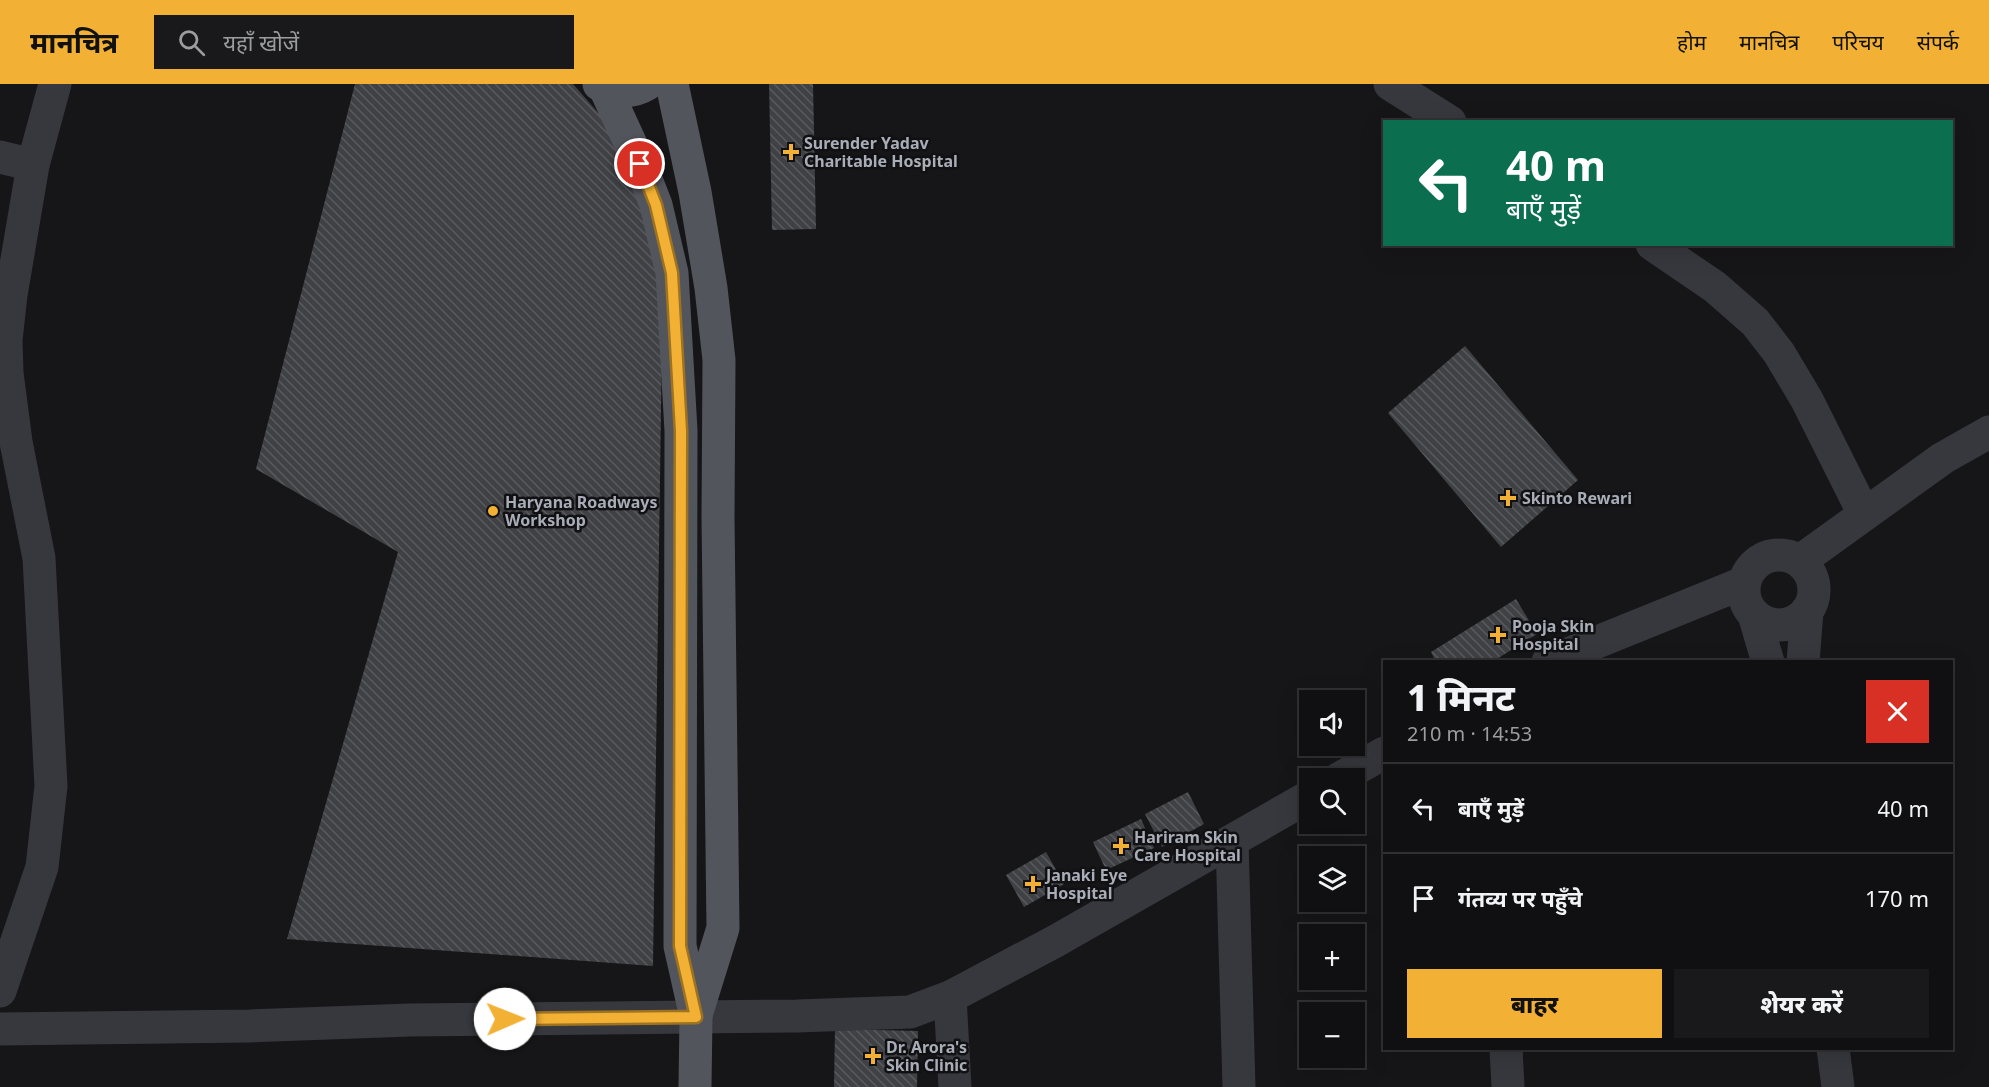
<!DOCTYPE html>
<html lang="hi">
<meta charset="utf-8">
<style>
:root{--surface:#101012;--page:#19191b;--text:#f1f3f6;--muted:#9c9d9f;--line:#303032;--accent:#f2b134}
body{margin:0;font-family:"Noto Sans","Noto Sans Devanagari",sans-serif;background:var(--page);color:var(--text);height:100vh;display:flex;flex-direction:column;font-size:22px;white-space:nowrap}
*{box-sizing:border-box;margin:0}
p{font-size:20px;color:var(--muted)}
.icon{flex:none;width:33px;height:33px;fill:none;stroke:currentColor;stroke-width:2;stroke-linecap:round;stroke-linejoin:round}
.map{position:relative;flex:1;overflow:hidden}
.details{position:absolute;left:1383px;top:576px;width:570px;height:390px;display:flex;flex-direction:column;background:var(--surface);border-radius:0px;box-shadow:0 6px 24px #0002,0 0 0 2px var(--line)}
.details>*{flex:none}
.hud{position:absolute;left:1383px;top:36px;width:570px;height:126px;border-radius:0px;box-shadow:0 6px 24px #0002,0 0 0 2px var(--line);background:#0b6e4f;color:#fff;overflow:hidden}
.tools{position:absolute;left:1299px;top:606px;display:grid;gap:12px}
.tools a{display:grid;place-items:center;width:66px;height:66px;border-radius:0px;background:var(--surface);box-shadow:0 6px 24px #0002,0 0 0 2px var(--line);font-size:30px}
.pin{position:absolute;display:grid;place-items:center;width:51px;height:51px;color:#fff;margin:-26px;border:3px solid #fff;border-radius:50%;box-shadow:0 2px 6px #0007}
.me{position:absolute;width:66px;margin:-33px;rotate:89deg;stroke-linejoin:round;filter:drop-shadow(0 0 4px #0008)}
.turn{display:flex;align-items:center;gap:21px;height:126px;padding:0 24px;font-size:27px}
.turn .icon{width:78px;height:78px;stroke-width:2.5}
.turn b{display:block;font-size:42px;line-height:51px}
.round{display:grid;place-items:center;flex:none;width:63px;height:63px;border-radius:0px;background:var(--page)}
.overview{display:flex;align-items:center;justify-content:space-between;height:102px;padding:0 24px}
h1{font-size:36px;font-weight:800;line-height:45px}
.primary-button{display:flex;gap:12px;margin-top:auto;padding:12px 24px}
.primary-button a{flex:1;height:69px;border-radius:0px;background:var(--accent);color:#111;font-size:24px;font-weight:800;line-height:69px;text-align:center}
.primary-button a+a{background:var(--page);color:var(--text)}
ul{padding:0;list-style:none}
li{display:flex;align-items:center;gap:18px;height:90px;padding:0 24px;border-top:2px solid var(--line)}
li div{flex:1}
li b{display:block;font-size:22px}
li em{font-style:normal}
header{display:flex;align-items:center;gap:36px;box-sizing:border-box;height:84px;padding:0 30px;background:var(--accent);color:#111}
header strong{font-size:28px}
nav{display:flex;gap:33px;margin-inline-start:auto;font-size:21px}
.search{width:420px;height:54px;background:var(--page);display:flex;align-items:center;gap:15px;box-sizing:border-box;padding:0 21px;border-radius:0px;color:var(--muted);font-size:22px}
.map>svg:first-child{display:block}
</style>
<header>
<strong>मानचित्र</strong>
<div class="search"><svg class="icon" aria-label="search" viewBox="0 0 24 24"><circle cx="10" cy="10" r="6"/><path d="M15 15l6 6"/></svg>यहाँ खोजें</div>
<nav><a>होम</a><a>मानचित्र</a><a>परिचय</a><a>संपर्क</a></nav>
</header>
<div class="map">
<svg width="1989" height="1003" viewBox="0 0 1989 1003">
<defs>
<pattern id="building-back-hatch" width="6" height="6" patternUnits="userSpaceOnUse" patternTransform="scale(1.5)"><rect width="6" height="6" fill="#404145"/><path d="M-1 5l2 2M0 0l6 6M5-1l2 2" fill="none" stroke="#595a5e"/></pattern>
</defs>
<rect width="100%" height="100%" fill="#161618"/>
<g fill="url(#building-back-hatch)">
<path d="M355,0H573L623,57L663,186L653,882L287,855L398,468L256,385Z"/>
<path d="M769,0H813L816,145L772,146Z"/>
<path d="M1465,262L1578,396L1501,463L1388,329Z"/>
<path d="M1516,515L1537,550L1492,578H1436L1431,568Z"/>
<path d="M1188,708L1204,740L1162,763L1145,730Z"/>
<path d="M1141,735L1154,764L1106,786L1093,758Z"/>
<path d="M1046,768L1064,800L1024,823L1006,791Z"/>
<path d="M835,945L918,947L917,1003H834Z"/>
</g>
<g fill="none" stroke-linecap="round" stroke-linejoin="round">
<g stroke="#37383d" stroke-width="33">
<path d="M1390,0L1450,38"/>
<path d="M0,73L33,81"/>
<path d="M1652,160L1715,203L1755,238L1779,269L1807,316L1864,430"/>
<circle cx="1779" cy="506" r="35"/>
<path d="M1800,477L1943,374L1989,348"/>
<path d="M1755,534L1768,578"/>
<path d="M1548,578L1743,499"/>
<path d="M1803,578L1807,527"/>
<path d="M1340,694L1384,669"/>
<path d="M1232,757L1239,1003"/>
<path d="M0,907L42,783L51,702L39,474L16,358L7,289L6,256L11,211L33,81L55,0"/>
<path d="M950,913L955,1003"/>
<path d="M0,945L250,942L410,936L797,932L910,928L950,913L1054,858L1310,712"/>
<path d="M1506,964L1508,1003"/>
<path d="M1833,964L1838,1003"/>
</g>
<g stroke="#53555c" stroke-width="33">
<path d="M599,0C613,9 633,9 647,0"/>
<path d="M672,0L695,108L711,204L719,276L718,433L723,844L696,931"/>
<path d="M605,4L640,80L656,121L672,189L681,347L680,862L696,933L695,1003"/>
</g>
</g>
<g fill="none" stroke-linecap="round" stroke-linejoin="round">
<defs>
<path id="route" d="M505,935L696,933L680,862L681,347L672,189L656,121L640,80"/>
</defs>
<use href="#route" stroke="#9d7322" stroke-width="15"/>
<use href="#route" stroke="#f2b134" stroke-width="10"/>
</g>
<g fill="#f2b134" stroke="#111113" stroke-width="2">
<path d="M788 59h6v6h6v6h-6v6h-6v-6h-6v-6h6z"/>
<path d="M1505 405h6v6h6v6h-6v6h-6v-6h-6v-6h6z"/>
<circle cx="493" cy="427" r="6"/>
<path d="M1495 542h6v6h6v6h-6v6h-6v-6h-6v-6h6z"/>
<path d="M1118 753h6v6h6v6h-6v6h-6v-6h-6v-6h6z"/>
<path d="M1030 791h6v6h6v6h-6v6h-6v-6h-6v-6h6z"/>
<path d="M870 963h6v6h6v6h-6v6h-6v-6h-6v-6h6z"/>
</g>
<g text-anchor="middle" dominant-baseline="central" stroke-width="5" stroke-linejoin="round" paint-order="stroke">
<g font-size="16" font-weight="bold" fill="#a8adb8" stroke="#111113" text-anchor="start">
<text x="804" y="59">Surender Yadav<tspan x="804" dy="18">Charitable Hospital</tspan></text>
<text x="1522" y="414">Skinto Rewari</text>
<text x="505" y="418">Haryana Roadways<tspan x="505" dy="18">Workshop</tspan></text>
<text x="1512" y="542">Pooja Skin<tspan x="1512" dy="18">Hospital</tspan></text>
<text x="1134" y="753">Hariram Skin<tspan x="1134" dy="18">Care Hospital</tspan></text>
<text x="1046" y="791">Janaki Eye<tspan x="1046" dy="18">Hospital</tspan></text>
<text x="886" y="963">Dr. Arora's<tspan x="886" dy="18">Skin Clinic</tspan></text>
</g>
</g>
</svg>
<div class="tools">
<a><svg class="icon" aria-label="sound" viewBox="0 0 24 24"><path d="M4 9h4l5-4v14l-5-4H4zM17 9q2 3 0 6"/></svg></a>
<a><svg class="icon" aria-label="search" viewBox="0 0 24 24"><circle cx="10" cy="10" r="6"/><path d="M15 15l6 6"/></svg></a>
<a><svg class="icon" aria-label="layers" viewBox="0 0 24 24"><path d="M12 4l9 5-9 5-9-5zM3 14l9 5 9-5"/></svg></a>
<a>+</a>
<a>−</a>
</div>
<div class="pin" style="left:640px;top:80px;background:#d93025"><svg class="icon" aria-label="arrive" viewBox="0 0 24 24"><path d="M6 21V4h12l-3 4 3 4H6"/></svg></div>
<svg class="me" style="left:505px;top:935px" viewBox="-20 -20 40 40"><circle r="19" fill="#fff"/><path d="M0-13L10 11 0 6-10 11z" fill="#f2b134"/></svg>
<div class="hud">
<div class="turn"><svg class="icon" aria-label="left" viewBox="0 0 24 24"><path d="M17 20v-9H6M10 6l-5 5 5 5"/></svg><div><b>40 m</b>बाएँ मुड़ें</div></div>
</div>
<section class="details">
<div class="overview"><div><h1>1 मिनट</h1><p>210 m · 14:53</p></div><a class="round" style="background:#d93025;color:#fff"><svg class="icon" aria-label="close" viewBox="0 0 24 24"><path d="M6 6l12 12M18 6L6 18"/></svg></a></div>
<ul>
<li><svg class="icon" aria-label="left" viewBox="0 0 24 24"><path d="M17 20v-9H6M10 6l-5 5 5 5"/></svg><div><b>बाएँ मुड़ें</b></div><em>40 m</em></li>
<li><svg class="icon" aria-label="arrive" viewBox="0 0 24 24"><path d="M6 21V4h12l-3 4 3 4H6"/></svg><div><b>गंतव्य पर पहुँचे</b></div><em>170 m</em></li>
</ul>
<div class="primary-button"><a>बाहर</a><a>शेयर करें</a></div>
</section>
</div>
